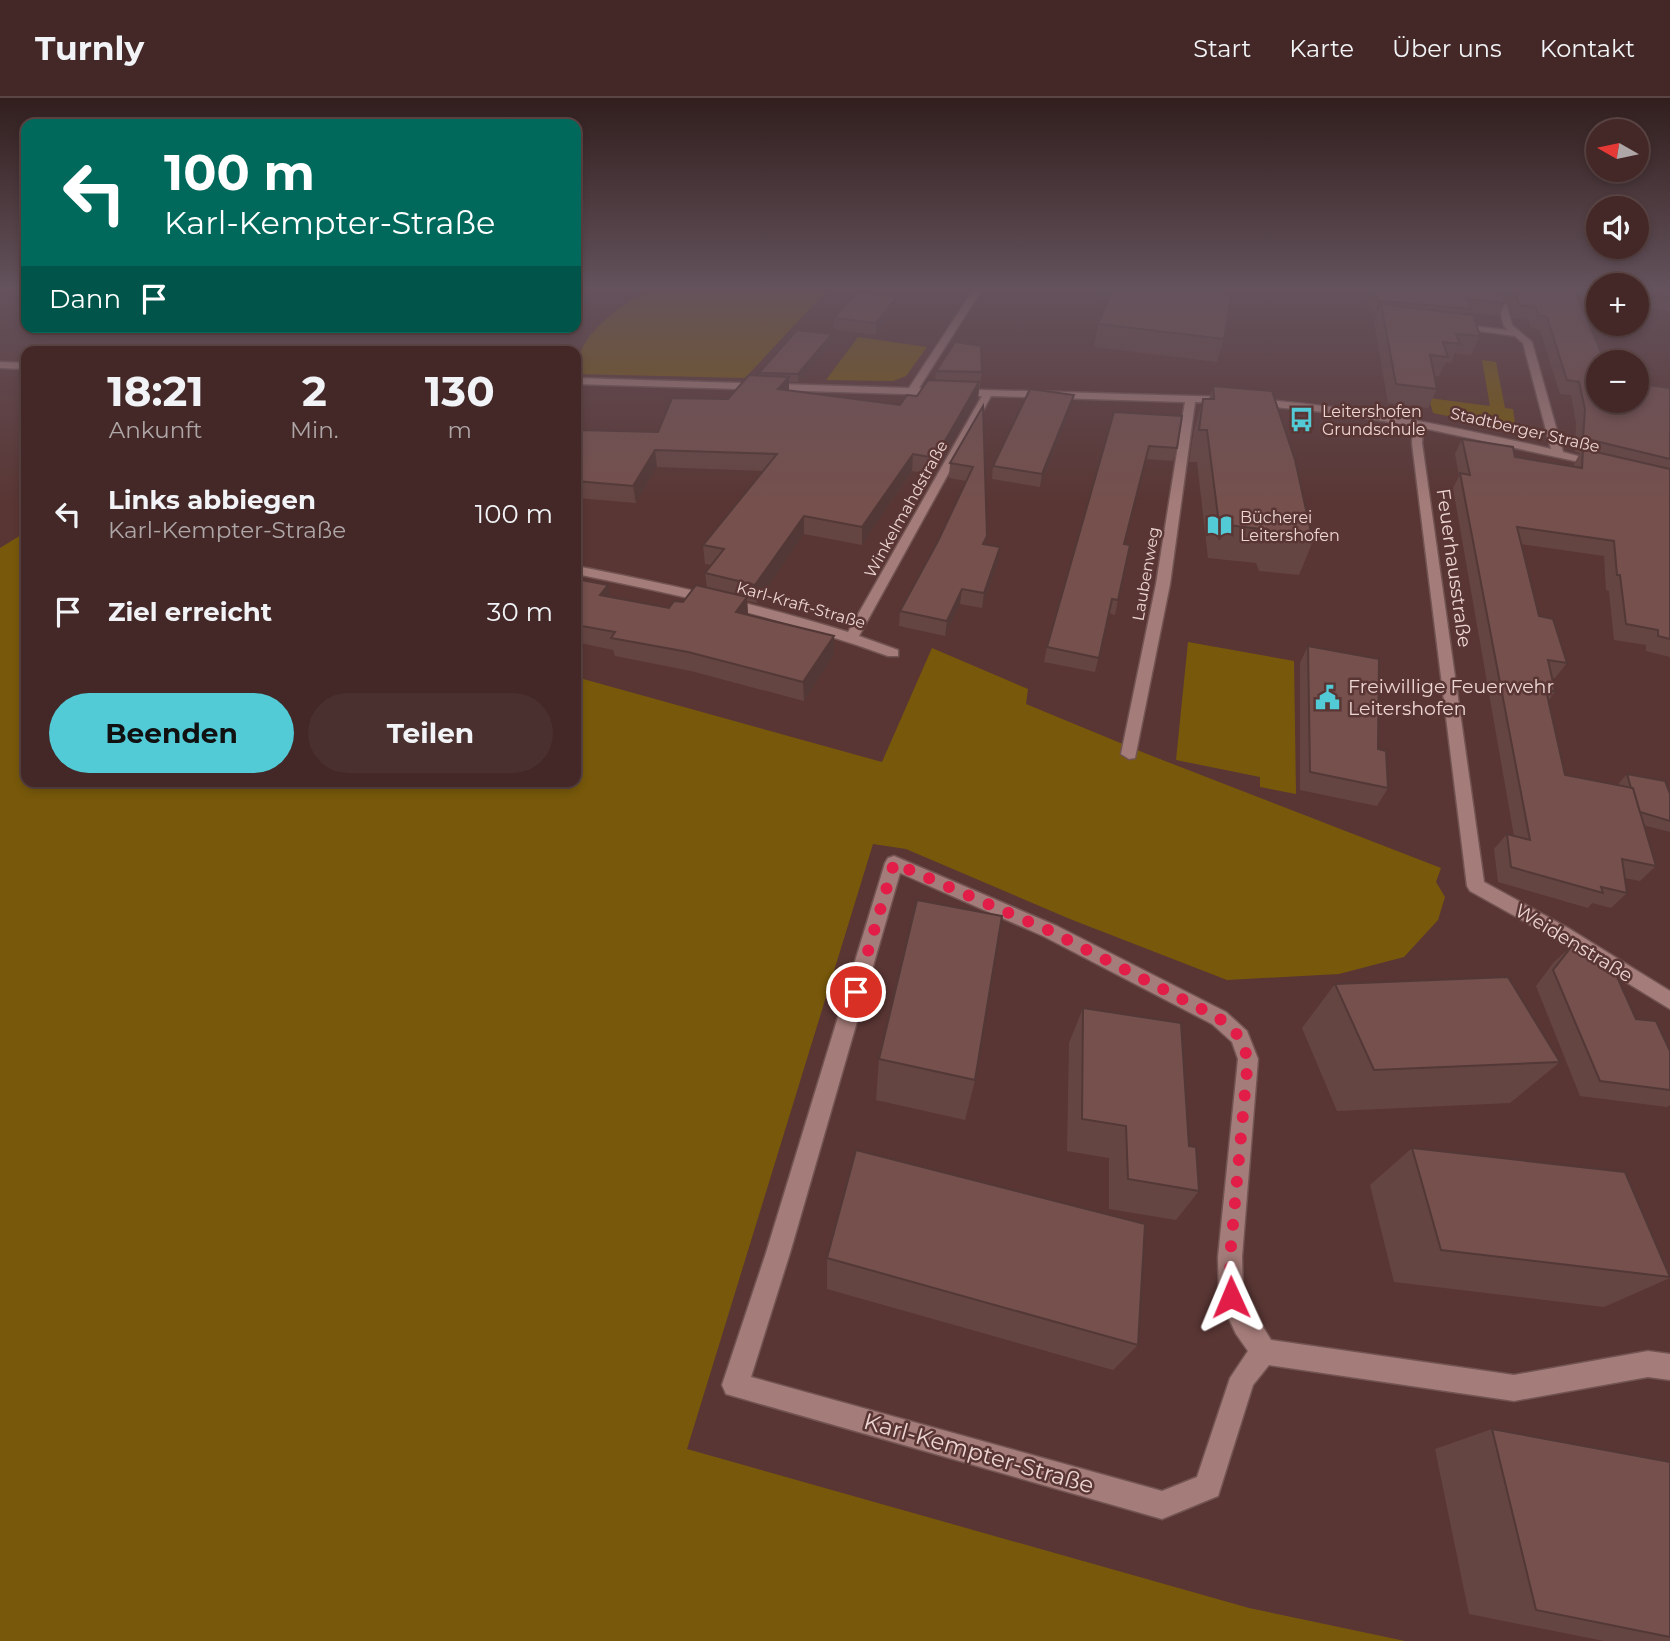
<!DOCTYPE html>
<html lang="de">
<meta charset="utf-8">
<style>
:root{--surface:#432827;--page:#4a302f;--text:#f1f3f6;--muted:#afa6a7;--line:#5b4444;--accent:#52cbd7}
body{margin:0;font-family:Montserrat,sans-serif;background:var(--page);color:var(--text);height:100vh;display:flex;flex-direction:column;font-size:26px;white-space:nowrap}
*{box-sizing:border-box;margin:0}
p{font-size:23px;color:var(--muted)}
.icon{flex:none;width:38px;height:38px;fill:none;stroke:currentColor;stroke-width:2;stroke-linecap:round;stroke-linejoin:round}
.map{position:relative;flex:1;overflow:hidden}
.panel{position:absolute;left:21px;top:248px;width:560px;height:441px;display:flex;flex-direction:column;background:var(--surface);border-radius:14px;box-shadow:0 4px 10px #0003,0 0 0 2px var(--line)}
.panel>*{flex:none}
.hud{position:absolute;left:21px;top:21px;width:560px;height:214px;border-radius:14px;box-shadow:0 4px 10px #0003,0 0 0 2px var(--line);background:#00695c;color:#fff;overflow:hidden}
.needle{width:46px;rotate:279deg}
.buttons{position:absolute;left:1586px;top:21px;display:grid;gap:14px}
.buttons a{display:grid;place-items:center;width:63px;height:63px;border-radius:50%;background:var(--surface);box-shadow:0 4px 10px #0003,0 0 0 2px var(--line);font-size:35px}
.pin{position:absolute;display:grid;place-items:center;width:60px;height:60px;color:#fff;margin:-30px;border:4px solid #fff;border-radius:50%;box-shadow:0 2px 7px #0007}
.me{position:absolute;width:77px;margin:-38px;rotate:359deg;stroke-linejoin:round;filter:drop-shadow(0 0 5px #0008)}
.turn{display:flex;align-items:center;gap:24px;height:147px;padding:0 28px;font-size:32px}
.turn .icon{width:91px;height:91px;stroke-width:2.5}
.turn b{display:block;font-size:49px;line-height:60px}
.then{display:flex;align-items:center;height:66px;padding:0 28px;background:#0003;gap:14px;font-size:26px}
.eta{display:flex;justify-content:space-evenly;align-items:center;height:119px;text-align:center}
.eta b{font-size:42px;font-weight:700;line-height:49px}
.primary-button{display:flex;gap:14px;margin-top:auto;padding:14px 28px}
.primary-button a{flex:1;height:80px;border-radius:42px;background:var(--accent);color:#111;font-size:28px;font-weight:700;line-height:80px;text-align:center}
.primary-button a+a{background:var(--page);color:var(--text)}
ul{padding:0;list-style:none}
li{display:flex;align-items:center;gap:21px;height:98px;padding:0 28px}
li div{flex:1}
li b{display:block;font-size:26px}
li em{font-style:normal}
header{display:flex;align-items:center;gap:42px;box-sizing:border-box;height:98px;padding:0 35px;background:var(--surface);border-bottom:2px solid var(--line)}
header strong{font-size:33px}
nav{display:flex;gap:38px;margin-inline-start:auto;font-size:24px}
.map>svg:first-child{display:block}
</style>
<header>
<strong>Turnly</strong>
<nav><a>Start</a><a>Karte</a><a>Über uns</a><a>Kontakt</a></nav>
</header>
<div class="map">
<svg width="1670" height="1543" viewBox="0 0 1670 1543">
<rect width="100%" height="100%" fill="#593634"/>
<g fill="#78590b">
<path d="M652,188H831L745,280L576,276C576,234 622,209 652,188Z"/>
<path d="M858,239L927,249L906,278L893,283L826,282Z"/>
<path d="M1482,262L1496,264L1505,310L1513,311L1516,332L1433,315L1429,300L1490,308Z"/>
<path d="M26,434V684H576V579L882,664L932,550L1028,591L1026,606L1147,656L1441,770L1436,784L1445,799L1438,822L1404,859L1339,876L1227,882L1070,821L906,751L873,746L687,1351L1249,1510L1405,1543H0V450Z"/>
<path d="M1188,544L1294,563L1296,696L1260,689V679L1176,662Z"/>
</g>
<g fill="none" stroke-linecap="round" stroke-linejoin="round">
<defs>
<g id="minor">
<path d="M976,188H984L919,290L1227,299L1232,302L1227,305L1195,304L1170,486L1135,660L1129,661L1121,656L1156,486L1185,304L991,298L859,538L898,552V558H888C786,521 682,497 576,476V468C668,486 759,506 848,534L982,298H911L906,296L576,286V280L909,290Z"/>
<path d="M1494,188H1502L1512,227L1532,244L1563,354L1604,365L1598,368L1423,330L1422,345L1484,784L1568,830L1670,893V911L1554,840L1470,793L1467,788L1412,345L1413,328L1342,316L1255,307L1250,304L1255,301C1356,309 1452,328 1551,351L1523,245L1515,238L1450,229L1454,226L1508,232L1504,228Z"/>
<path d="M0,264L26,265V271L0,270Z"/>
<path d="M894,758L1057,828L1226,914L1247,933L1258,961L1242,1159L1243,1197L1271,1242L1514,1277L1648,1253L1670,1256V1282L1648,1279L1514,1303L1269,1267L1253,1287L1218,1398L1162,1421L726,1296L722,1287L766,1155L885,765L888,760ZM900,775L1043,838L1212,926L1232,944L1238,961L1218,1159L1219,1199L1236,1236L1248,1253L1230,1280L1197,1379L1162,1393L751,1279L790,1155Z"/>
</g>
</defs>
<use href="#minor" stroke="#725452" stroke-width="3"/>
<use href="#minor" fill="#a47c79" fill-rule="evenodd"/>
</g>
<g fill="#654542">
<path d="M1080,188H1233L1224,241L1217,264L1094,249L1098,226L1109,200L1078,196Z"/>
<path d="M1366,188H1501L1505,205L1499,218L1469,215V216L1480,238L1471,257L1455,255L1451,265L1446,264L1439,278H1434L1437,291L1428,310L1388,305L1374,224L1377,216L1373,218L1372,210H1369Z"/>
<path d="M1504,188H1598V204L1579,202L1598,303L1643,286L1670,290V559L1646,553V547L1614,542L1609,493L1606,492L1604,458L1521,446L1539,518L1567,565L1555,580H1552L1555,593L1549,602L1565,677L1619,688V685L1627,676L1670,696V734L1643,727L1656,768L1640,783L1625,780L1627,795L1611,810L1592,805L1588,810L1498,784L1494,751L1507,736L1514,738L1453,390L1459,378L1455,356L1462,341L1515,359L1574,368V366L1580,355L1575,354L1576,325L1571,297L1560,296L1540,232L1531,230L1529,222L1513,220Z"/>
<path d="M1636,188H1670V213L1636,209Z"/>
<path d="M897,199V209L876,237L834,231V220Z"/>
<path d="M832,236V244L798,284H789V293L900,307L917,298L935,283L936,273L982,274L978,300L934,377L912,373L862,447L804,436L757,505L747,503L748,517L834,557L804,603L691,573L615,558L613,552L576,544V481L611,499L669,510L683,504L707,490L705,475L712,467L705,466L703,447L763,373L657,369L636,405L577,400L576,402V332L658,334L728,301L759,278V275Z"/>
<path d="M1213,288L1313,443L1299,477L1259,473L1256,465L1208,460L1197,364H1189L1194,332L1203,301H1209Z"/>
<path d="M983,308L985,446L998,464L982,510L960,506L945,538L899,528L900,513L938,443L966,383L949,380L950,365Z"/>
<path d="M1071,309L1040,389L992,381L993,368Z"/>
<path d="M1114,314L1177,350L1173,363L1145,361L1124,446L1118,502L1115,517L1109,515L1095,574L1044,564L1047,549Z"/>
<path d="M1308,548L1378,651L1388,690L1377,708L1300,692V565Z"/>
<path d="M1572,848L1636,921L1670,953V1007L1667,1009L1580,998L1536,888L1554,864Z"/>
<path d="M1335,886L1560,964L1510,1005L1337,1013L1302,930Z"/>
<path d="M1083,910L1189,1048L1199,1093L1176,1122L1109,1111V1060L1067,1053L1069,945Z"/>
<path d="M879,961L975,982L965,1022L876,1002Z"/>
<path d="M1412,1050L1670,1180L1604,1209L1394,1184L1370,1087Z"/>
<path d="M827,1160L1138,1247L1113,1272L827,1191Z"/>
<path d="M1492,1331L1670,1364V1543H1604L1469,1516L1435,1351Z"/>
</g>
<g fill="#523836">
<path d="M897,199V209L876,237V225Z"/>
<path d="M1383,203L1377,216L1373,218L1378,205Z"/>
<path d="M832,236V244L798,284V276Z"/>
<path d="M789,279V295L778,291Z"/>
<path d="M979,284L978,300L934,377L935,360Z"/>
<path d="M1074,297L1071,309L1040,389L1042,376Z"/>
<path d="M655,352L657,369L636,405L633,388Z"/>
<path d="M913,356L912,373L862,447V429Z"/>
<path d="M804,418V436L757,505L755,487Z"/>
<path d="M1000,449L998,464L982,510L984,495Z"/>
<path d="M608,487L612,505L600,497Z"/>
<path d="M962,491L960,506L945,538L947,523Z"/>
<path d="M747,499L748,518L736,514Z"/>
<path d="M834,538V557L804,603L803,584Z"/>
</g>
<g fill="#75504d" stroke="#523836" stroke-width="2">
<path d="M1114,188H1233L1224,241L1098,226Z"/>
<path d="M1373,188H1501L1505,205L1468,201L1471,211L1383,203L1378,205L1377,198L1374,197Z"/>
<path d="M1514,188H1573L1605,264H1598V303H1636V276H1640L1643,286L1670,290V361L1583,340L1585,311L1579,284L1567,282L1547,219L1538,217L1536,209L1519,207Z"/>
<path d="M1578,188H1598V191Z"/>
<path d="M1636,188H1670V200L1636,195Z"/>
<path d="M857,194L897,199L876,225L834,220Z"/>
<path d="M1381,206L1473,217L1480,238L1456,236L1460,246L1443,244L1448,259L1430,257L1437,291L1396,286Z"/>
<path d="M797,232L832,236L798,276L759,275Z"/>
<path d="M955,244L981,248L982,274L936,273Z"/>
<path d="M749,277L789,279L778,291L900,307L907,297L917,298L928,282L979,284L935,360L913,356L862,429L804,418L755,487L705,475L724,451L703,447L777,356L655,352L633,388L576,383V332L658,334L672,300L728,301Z"/>
<path d="M1213,288L1272,293L1295,362L1313,443L1272,439L1269,432L1219,426L1207,332H1199L1203,301H1214Z"/>
<path d="M1030,291L1074,297L1042,376L993,368Z"/>
<path d="M983,308L987,438L983,446L1000,449L984,495L962,491L947,523L900,513L938,443L973,369L950,365Z"/>
<path d="M1114,314L1182,318L1177,350L1149,348L1124,446L1130,447L1118,502L1112,501L1099,560L1047,549Z"/>
<path d="M1462,341L1513,349L1515,359L1582,370L1583,351L1670,371V541L1658,538V532L1626,526L1620,477H1617L1614,443L1517,429L1539,518L1553,521L1567,565L1548,562L1555,593L1546,592L1565,677L1633,690L1656,768L1622,761L1627,795L1601,789L1603,795L1511,769L1507,736L1530,742L1460,375L1470,377Z"/>
<path d="M576,481L608,487L600,497L669,510L674,503L683,504L696,487L747,499L736,514L834,538L803,584L688,554L611,540L615,534L576,527Z"/>
<path d="M1308,548L1379,561L1378,651L1386,653L1388,690L1310,674Z"/>
<path d="M1627,676L1665,683L1670,696V723L1640,714L1633,690H1631Z"/>
<path d="M917,802L1002,818L975,982L879,961Z"/>
<path d="M1572,848L1614,872L1636,921L1656,923L1670,953V992L1600,983L1553,872Z"/>
<path d="M1508,879L1560,964L1374,972L1335,886Z"/>
<path d="M1083,910L1181,925L1189,1048L1196,1049L1199,1093L1128,1081L1126,1028L1082,1021Z"/>
<path d="M1412,1050L1625,1074L1670,1179L1441,1152Z"/>
<path d="M856,1052L1145,1126L1138,1247L827,1160Z"/>
<path d="M1492,1331L1670,1364V1539L1536,1512Z"/>
</g>
<linearGradient id="sky" x2="0" y2="1"><stop stop-color="#311e1d"/><stop offset="0.47" stop-color="#64525c"/><stop offset="1" stop-color="#64525c" stop-opacity="0"/></linearGradient>
<rect width="1670" height="404" fill="url(#sky)"/>
<g fill="none" stroke-linecap="round" stroke-linejoin="round">
<path stroke="#e11d48" stroke-width="12" stroke-dasharray="0 21.6" d="M856,894L894,765L1050,833L1219,920L1240,939L1248,961L1230,1159L1231,1199"/>
</g>
<defs>
<symbol id="bus-bare" viewBox="-9 -9 18 18"><path d="M-5-6H5V4H4V6H2V4H-2V6H-4V4H-5ZM-3.5-4V0h7V-4ZM-3.5 1.2v1.5H-2V1.2ZM2 1.2v1.5H3.5V1.2Z" fill="#52cbd7" stroke="#593634" stroke-width="2.5" paint-order="stroke"/></symbol>
<symbol id="library-bare" viewBox="-9 -9 18 18"><path d="M-6-4Q-3-5.5-.7-3.5V5Q-3 3-6 4ZM6-4Q3-5.5 .7-3.5V5Q3 3 6 4Z" fill="#52cbd7" stroke="#593634" stroke-width="2.5" paint-order="stroke"/></symbol>
<symbol id="civic-bare" viewBox="-9 -9 18 18"><path d="M-.6-6.5H3V-4.5H.6V-3L4-1V1h2V6H-6V1h2V-1L-.6-3ZM-1.2 2.5V6h2.4V2.5Z" fill="#52cbd7" stroke="#593634" stroke-width="2.5" paint-order="stroke"/></symbol>
</defs>
<g fill-rule="evenodd">
<use href="#bus-bare" x="1284" y="304" width="35" height="35"/>
<use href="#library-bare" x="1202" y="410" width="35" height="35"/>
<use href="#civic-bare" x="1310" y="582" width="35" height="35"/>
</g>
<g text-anchor="middle" dominant-baseline="central" stroke-width="5" stroke-linejoin="round" paint-order="stroke">
<g font-size="16" fill="#ecd5d3" stroke="#593634" text-anchor="start">
<text x="1322" y="313">Leitershofen<tspan x="1322" dy="18">Grundschule</tspan></text>
<text x="1240" y="419">Bücherei<tspan x="1240" dy="18">Leitershofen</tspan></text>
</g>
<g font-size="16" fill="#ecd5d3" stroke="#593634">
<text transform="translate(1525 332) rotate(13)">Stadtberger Straße</text>
<text transform="translate(906 411) rotate(-61)">Winkelmahdstraße</text>
<text transform="translate(1146 476) rotate(-80)">Laubenweg</text>
<text transform="translate(801 507) rotate(16)">Karl-Kraft-Straße</text>
</g>
<g font-size="19" fill="#ecd5d3" stroke="#593634">
<text transform="translate(1454 470) rotate(82)">Feuerhausstraße</text>
<text transform="translate(1574 845) rotate(31)">Weidenstraße</text>
</g>
<g font-size="19" fill="#ecd5d3" stroke="#593634" text-anchor="start">
<text x="1348" y="588">Freiwillige Feuerwehr<tspan x="1348" dy="22">Leitershofen</tspan></text>
</g>
<g font-size="23" fill="#ecd5d3" stroke="#593634">
<text transform="translate(979 1355) rotate(16)">Karl-Kempter-Straße</text>
</g>
</g>
</svg>
<div class="buttons">
<a><svg class="needle" viewBox="-14 -14 28 28"><path d="M0-13l5 13h-10z" fill="#e53935"/><path d="M0 13l5-13h-10z" fill="#afa6a7"/></svg></a>
<a><svg class="icon" aria-label="sound" viewBox="0 0 24 24"><path d="M4 9h4l5-4v14l-5-4H4zM17 9q2 3 0 6"/></svg></a>
<a>+</a>
<a>−</a>
</div>
<div class="pin" style="left:856px;top:894px;background:#d93025"><svg class="icon" aria-label="arrive" viewBox="0 0 24 24"><path d="M6 21V4h12l-3 4 3 4H6"/></svg></div>
<svg class="me" style="left:1231px;top:1199px" viewBox="-20 -20 40 40"><path d="M0-17L14 15 0 8-14 15z" fill="#e11d48" stroke="#fff" stroke-width="4"/></svg>
<div class="hud">
<div class="turn"><svg class="icon" aria-label="left" viewBox="0 0 24 24"><path d="M17 20v-9H6M10 6l-5 5 5 5"/></svg><div><b>100 m</b>Karl-Kempter-Straße</div></div>
<div class="then">Dann<svg class="icon" aria-label="arrive" viewBox="0 0 24 24"><path d="M6 21V4h12l-3 4 3 4H6"/></svg></div>
</div>
<section class="panel">
<div class="eta">
<div><b>18:21</b><p>Ankunft</p></div>
<div><b>2</b><p>Min.</p></div>
<div><b>130</b><p>m</p></div>
</div>
<ul>
<li><svg class="icon" aria-label="left" viewBox="0 0 24 24"><path d="M17 20v-9H6M10 6l-5 5 5 5"/></svg><div><b>Links abbiegen</b><p>Karl-Kempter-Straße</p></div><em>100 m</em></li>
<li><svg class="icon" aria-label="arrive" viewBox="0 0 24 24"><path d="M6 21V4h12l-3 4 3 4H6"/></svg><div><b>Ziel erreicht</b></div><em>30 m</em></li>
</ul>
<div class="primary-button"><a>Beenden</a><a>Teilen</a></div>
</section>
</div>
